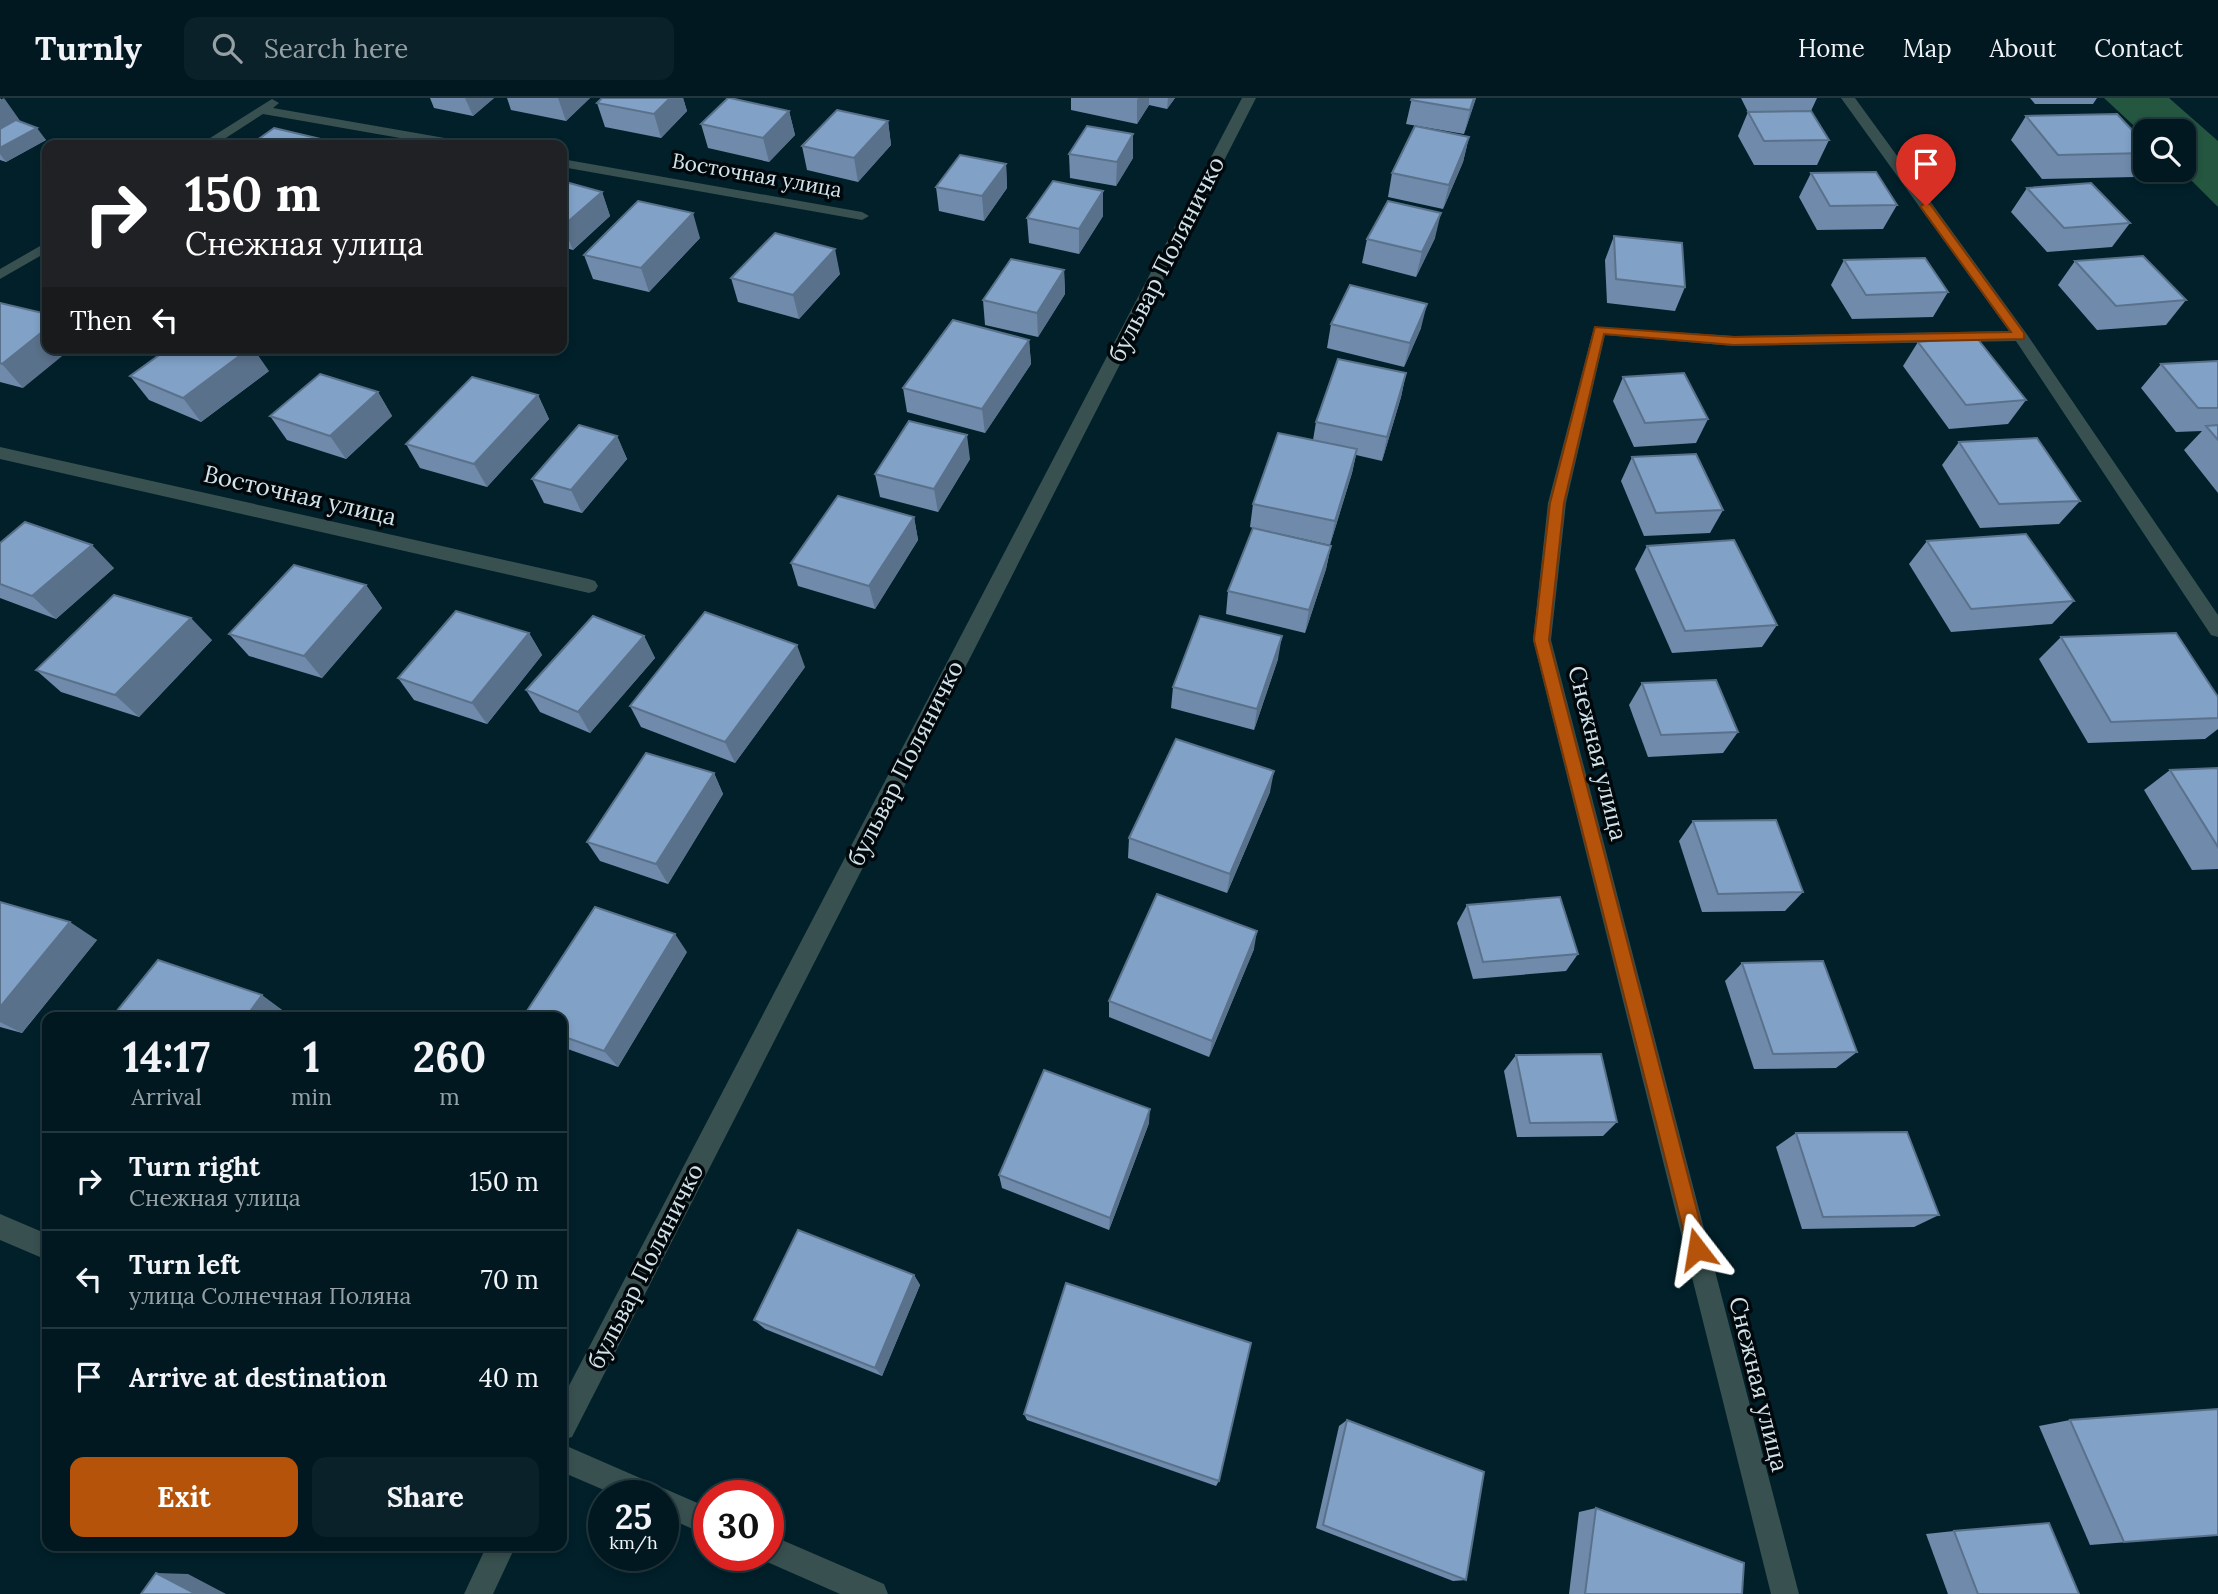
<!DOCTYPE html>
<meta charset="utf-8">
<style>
:root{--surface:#011820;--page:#0b2129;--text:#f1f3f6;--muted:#96a0a5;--line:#23373e;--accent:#b45309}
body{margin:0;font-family:Lora,serif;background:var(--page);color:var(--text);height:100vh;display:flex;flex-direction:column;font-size:26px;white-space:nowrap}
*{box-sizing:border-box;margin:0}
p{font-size:23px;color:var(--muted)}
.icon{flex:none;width:38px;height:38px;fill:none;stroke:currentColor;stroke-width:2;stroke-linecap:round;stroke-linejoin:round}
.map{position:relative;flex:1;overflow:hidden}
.side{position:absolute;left:42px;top:914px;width:525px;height:539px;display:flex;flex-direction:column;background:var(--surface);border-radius:14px;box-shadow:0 4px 10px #0003,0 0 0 2px var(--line)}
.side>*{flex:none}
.guide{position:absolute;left:42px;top:42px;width:525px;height:214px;border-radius:14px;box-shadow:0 4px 10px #0003,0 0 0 2px var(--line);background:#202124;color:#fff;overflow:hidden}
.buttons{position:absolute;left:2133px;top:21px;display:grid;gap:14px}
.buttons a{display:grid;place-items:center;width:63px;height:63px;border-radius:14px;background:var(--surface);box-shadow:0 4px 10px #0003,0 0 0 2px var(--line);font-size:35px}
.speed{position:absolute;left:588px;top:1382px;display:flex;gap:14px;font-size:35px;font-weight:700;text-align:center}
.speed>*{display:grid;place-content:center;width:91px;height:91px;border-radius:50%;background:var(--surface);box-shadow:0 4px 10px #0003,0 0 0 2px var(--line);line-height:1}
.speed small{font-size:18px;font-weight:400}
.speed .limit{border:10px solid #d22;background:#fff;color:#111}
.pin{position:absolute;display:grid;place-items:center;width:60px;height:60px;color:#fff;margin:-72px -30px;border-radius:50% 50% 50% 0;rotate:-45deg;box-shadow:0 0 7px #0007}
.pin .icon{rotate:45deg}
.me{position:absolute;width:77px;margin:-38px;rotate:346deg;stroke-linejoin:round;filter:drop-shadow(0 0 5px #0008)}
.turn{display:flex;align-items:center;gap:24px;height:147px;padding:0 28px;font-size:32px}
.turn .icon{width:91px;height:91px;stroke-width:2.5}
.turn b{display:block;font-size:49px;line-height:60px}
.then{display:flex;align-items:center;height:66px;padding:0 28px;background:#0003;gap:14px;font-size:26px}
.eta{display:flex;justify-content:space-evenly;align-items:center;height:119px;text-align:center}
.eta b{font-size:42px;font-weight:700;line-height:49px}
.action{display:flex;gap:14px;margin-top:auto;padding:14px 28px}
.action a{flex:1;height:80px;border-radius:14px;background:var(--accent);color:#fff;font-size:28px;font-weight:700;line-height:80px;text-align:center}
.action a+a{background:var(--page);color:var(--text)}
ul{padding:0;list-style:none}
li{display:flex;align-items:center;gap:21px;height:98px;padding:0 28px;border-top:2px solid var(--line)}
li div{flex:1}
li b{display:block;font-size:26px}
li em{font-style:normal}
header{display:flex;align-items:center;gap:42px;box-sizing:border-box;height:98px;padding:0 35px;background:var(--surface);border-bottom:2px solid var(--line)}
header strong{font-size:33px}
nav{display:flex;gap:38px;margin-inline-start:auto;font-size:24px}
.search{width:490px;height:63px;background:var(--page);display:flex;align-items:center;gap:18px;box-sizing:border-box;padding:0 24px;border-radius:14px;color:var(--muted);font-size:26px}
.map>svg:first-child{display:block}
</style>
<header>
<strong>Turnly</strong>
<div class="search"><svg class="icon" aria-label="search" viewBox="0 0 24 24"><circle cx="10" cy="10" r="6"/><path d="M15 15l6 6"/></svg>Search here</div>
<nav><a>Home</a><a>Map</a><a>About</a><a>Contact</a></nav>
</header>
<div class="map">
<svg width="2218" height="1496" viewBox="0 0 2218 1496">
<rect width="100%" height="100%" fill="#01202a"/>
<path fill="#245640" d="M2104,0H2169L2218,43V109L2181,72H2184V33H2146L2145,38Z"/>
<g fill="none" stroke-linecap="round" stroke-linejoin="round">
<g fill="#38504f" fill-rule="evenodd">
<path d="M1242,0H1256L572,1339L562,1342V1301Z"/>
<path d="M1841,0H1855L2026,235L2218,517V539L2211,537L2016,243L1734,248L1605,237L1566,405L1551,542L1799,1496H1771L1533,542L1548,405L1594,229L1734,238L2009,233Z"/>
<path d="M272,1L279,5L273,10L462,43L469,47H440L263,16L215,47H199Z"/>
<path d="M562,61L862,114L869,118L862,122L562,69Z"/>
<path d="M47,144V154L0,181V171Z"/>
<path d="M0,349L589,481L595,483L598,488L595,493L589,495L0,361Z"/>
<path d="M0,1116L47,1136V1162L0,1142Z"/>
<path d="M562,1346L709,1410V1438L663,1418V1398H618L562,1374Z"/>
<path d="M768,1436L884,1486L888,1496H840L758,1460L757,1458H768Z"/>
<path d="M487,1447H516L493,1496H464Z"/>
</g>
</g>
<g fill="#6f8aab">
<path d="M0,0L20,24L46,42L6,64L0,62Z"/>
<path d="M430,0H494L473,18L434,10Z"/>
<path d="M507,0H590L566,23L511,12Z"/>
<path d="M602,0H683L687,13L661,40L605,29L597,5Z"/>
<path d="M1071,0H1175L1167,11L1149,7L1137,26L1071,12Z"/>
<path d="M1412,0H1476L1464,36L1406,26Z"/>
<path d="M1741,0H1817L1811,13L1829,42L1817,67H1754L1738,38L1748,14Z"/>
<path d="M2030,0H2097L2093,6H2035Z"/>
<path d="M789,13L795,37L769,64L708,50L701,26Z"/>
<path d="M2026,18L2146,47V64L2135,79L2042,81L2011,42Z"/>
<path d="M888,23L891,47L858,84L807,72L802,48Z"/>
<path d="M1469,39L1463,64L1443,111L1388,99L1392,75Z"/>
<path d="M1069,56L1133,60L1116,88L1070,80Z"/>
<path d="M1006,66L1007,90L984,123L939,113L936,89Z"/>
<path d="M1811,75L1897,107L1883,131L1817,132L1799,99Z"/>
<path d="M562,83L602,94L610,118L573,152L562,149Z"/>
<path d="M2027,90L2130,125L2112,149L2047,154L2011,114Z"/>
<path d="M1103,93V118L1079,156L1029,145L1027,120Z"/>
<path d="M1614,138L1685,189L1675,213L1607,205L1605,162Z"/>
<path d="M700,140L649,194L593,181L584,157Z"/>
<path d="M1435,140L1416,179L1362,165L1367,141Z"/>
<path d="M1844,162L1948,194L1933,219L1852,221L1831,187Z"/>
<path d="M2075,163L2186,202L2166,227L2097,232L2058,187Z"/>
<path d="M1064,172L1065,196L1038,239L985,227L983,202Z"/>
<path d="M840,176L799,221L738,204L731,180Z"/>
<path d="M0,205L23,290L0,284Z"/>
<path d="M1331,226L1421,230L1404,269L1327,250Z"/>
<path d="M1029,242L1031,266L985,335L907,314L903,290Z"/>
<path d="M1918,244L2026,302L2008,326L1949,331L1903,268Z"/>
<path d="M2218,263V395L2184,352L2202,333L2176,334L2141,290L2161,266Z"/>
<path d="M269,273L201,324L149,302L130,278Z"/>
<path d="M1406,275L1401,299L1382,363L1356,357L1352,375L1330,447L1256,430L1331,448L1326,471L1305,535L1226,516L1228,493L1253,430L1250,429L1253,406L1313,342L1316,324Z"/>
<path d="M1623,279L1708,321L1696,345L1634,349L1613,303Z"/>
<path d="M378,294L392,318L346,361L287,342L270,318Z"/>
<path d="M538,297L549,321L487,389L420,370L406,346Z"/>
<path d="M617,338L627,361L582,415L544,405L532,381Z"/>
<path d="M1959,344L2080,403L2059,426L1980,430L1942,367Z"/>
<path d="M1632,359L1723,412L1710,435L1644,438L1621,383Z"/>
<path d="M970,361L938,414L880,399L875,376Z"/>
<path d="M914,419L918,442L875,511L798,488L791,465Z"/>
<path d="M1927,443L2074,503L2052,526L1951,534L1909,466Z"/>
<path d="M0,445L114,470L56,521L0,500Z"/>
<path d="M1647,448L1777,527L1762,549L1672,555L1635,471Z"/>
<path d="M366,487L382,510L322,580L249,558L229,536Z"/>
<path d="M529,535L542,557L487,626L414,602L398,580Z"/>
<path d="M644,538L655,560L590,635L540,614L526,592Z"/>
<path d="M2061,539L2218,599V631L2205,641L2088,645L2039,561Z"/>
<path d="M212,542L139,619L61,594L36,572Z"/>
<path d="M1278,561L1254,632L1171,610L1173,589Z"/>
<path d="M805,569L735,665L641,629L630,608Z"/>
<path d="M1642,585L1738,634L1723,655L1648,659L1629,607Z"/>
<path d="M2218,670V771L2192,772L2144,692L2170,672Z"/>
<path d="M714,675L723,696L668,786L600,763L587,744Z"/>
<path d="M1270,694L1227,795L1128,760L1129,740Z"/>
<path d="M1693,723L1803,794L1785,813L1702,814L1679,743Z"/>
<path d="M0,804L97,842L22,935L0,929Z"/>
<path d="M1467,807L1578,856L1566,873L1473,881L1457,825Z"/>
<path d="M1254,851L1209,959L1109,919V903Z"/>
<path d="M687,854L618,969L562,949V919Z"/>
<path d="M1742,865L1857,954L1836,970L1754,971L1725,883Z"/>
<path d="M1516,957L1617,1024L1603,1038L1517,1039L1504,973Z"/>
<path d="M1149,1025L1109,1132L1002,1090L999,1077Z"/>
<path d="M1796,1035L1939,1117L1914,1129L1802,1131L1776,1049Z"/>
<path d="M914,1177L920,1187L882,1278L765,1231L754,1222Z"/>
<path d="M1024,1316L1219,1383L1216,1388L1027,1322Z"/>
<path d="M1347,1322L1466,1482L1453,1483L1316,1430L1339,1328Z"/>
<path d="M2070,1322L2218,1437L2090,1447L2039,1328Z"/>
<path d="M1596,1410L1742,1496H1569L1579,1414Z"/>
<path d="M1954,1433L2079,1496H1948L1926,1436Z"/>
</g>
<g fill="#5a718b">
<path d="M4,0L21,24L0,35V2Z"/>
<path d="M465,0H494L473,18Z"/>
<path d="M558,0H590L566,23Z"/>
<path d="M670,0H683L687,13L661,40L654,16Z"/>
<path d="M1138,0H1149V7L1137,26V2Z"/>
<path d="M1168,0H1175L1167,11Z"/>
<path d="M1474,0H1476L1464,36L1470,12Z"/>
<path d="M789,13L795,37L769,64L763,40Z"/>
<path d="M888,23L891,47L858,84L854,60Z"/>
<path d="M37,30L46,42L6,64L0,56V50Z"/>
<path d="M1133,36V60L1116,88L1117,64Z"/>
<path d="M1469,39L1463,64L1443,111L1449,87Z"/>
<path d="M325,42L328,47H319Z"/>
<path d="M1006,66L1007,90L984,123L982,98Z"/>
<path d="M1103,93V118L1079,156V131Z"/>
<path d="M602,94L610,118L573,152L563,128Z"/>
<path d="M693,115L700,140L649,194L641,170Z"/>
<path d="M1441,115L1435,140L1416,179L1422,154Z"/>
<path d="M835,151L840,176L799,221L793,197Z"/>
<path d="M1064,172L1065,196L1038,239L1037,215Z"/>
<path d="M1427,206L1421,230L1404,269L1410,245Z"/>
<path d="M47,230V250H72L23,290L2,266Z"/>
<path d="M1029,242L1031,266L985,335L982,311Z"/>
<path d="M250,250H253L269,273L201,324L183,300Z"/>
<path d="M1406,275L1401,299L1382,363L1387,339Z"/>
<path d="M378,294L392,318L346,361L330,338Z"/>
<path d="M538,297L549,321L487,389L474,366Z"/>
<path d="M967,337L970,361L938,414L934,391Z"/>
<path d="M617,338L627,361L582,415L571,392Z"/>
<path d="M1357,351L1352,375L1330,447L1335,423Z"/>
<path d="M914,419L918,442L875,511L869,488Z"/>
<path d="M92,447L114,470L56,521L32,498Z"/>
<path d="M1331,448L1326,471L1305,535L1309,512Z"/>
<path d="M366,487L382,510L322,580L304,558Z"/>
<path d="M191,520L212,542L139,619L115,597Z"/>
<path d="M529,535L542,557L487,626L472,605Z"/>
<path d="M644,538L655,560L590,635L578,614Z"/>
<path d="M1282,538L1278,561L1254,632L1257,611Z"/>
<path d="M797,547L805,569L735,665L725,644Z"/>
<path d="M1274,673L1270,694L1227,795L1230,776Z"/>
<path d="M714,675L723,696L668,786L656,766Z"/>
<path d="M70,824L97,842L22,935L0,924V909Z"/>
<path d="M1257,833L1254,851L1209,959L1212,943Z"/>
<path d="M675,836L687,854L618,969L604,953Z"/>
<path d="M262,897L285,914L281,919H246Z"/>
<path d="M1150,1011L1149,1025L1109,1132L1110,1120Z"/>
<path d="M914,1177L920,1187L882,1278L875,1270Z"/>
<path d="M156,1475L188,1476L226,1496H196Z"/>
</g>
<g fill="#81a1c7" stroke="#5a718b" stroke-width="2">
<path d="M602,0H670L654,16L597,5Z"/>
<path d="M728,0H730L789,13L763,40L701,26Z"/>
<path d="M1412,0H1474L1470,12L1411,2Z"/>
<path d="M837,12L888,23L854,60L802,48Z"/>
<path d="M1811,13L1829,42L1764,43L1748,14Z"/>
<path d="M2117,16L2146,47V55L2058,57L2026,18Z"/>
<path d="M16,22L37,30L0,50V31Z"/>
<path d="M1087,28L1133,36L1117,64L1069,56Z"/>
<path d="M1415,28L1469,39L1449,87L1392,75Z"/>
<path d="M274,30L325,42L319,47H250Z"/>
<path d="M960,57L1006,66L982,98L936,89Z"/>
<path d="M1876,74L1897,107L1830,108L1811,75Z"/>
<path d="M562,83L602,94L563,128L562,127Z"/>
<path d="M1053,83L1103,93L1079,131L1027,120Z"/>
<path d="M2091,85L2130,125L2064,130L2027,90Z"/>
<path d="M638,103L693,115L641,170L584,157Z"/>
<path d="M1388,103L1441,115L1422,154L1367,141Z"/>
<path d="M775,135L835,151L793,197L731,180Z"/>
<path d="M1614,138L1682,145L1685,189L1616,181Z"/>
<path d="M2143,158L2186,202L2116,208L2075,163Z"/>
<path d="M1925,160L1948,194L1866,197L1844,162Z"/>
<path d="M1011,161L1064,172L1037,215L983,202Z"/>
<path d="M1350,187L1427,206L1410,245L1331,226Z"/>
<path d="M0,205L47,216V230L2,266L0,265Z"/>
<path d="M953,222L1029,242L982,311L903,290Z"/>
<path d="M1976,239L2026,302L1966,307L1918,244Z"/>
<path d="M169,250H250L183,300L130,278Z"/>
<path d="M1338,261L1406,275L1387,339L1316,324Z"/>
<path d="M2218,263V310H2198L2161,266Z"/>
<path d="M1684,275L1708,321L1645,325L1623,279Z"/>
<path d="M320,276L378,294L330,338L270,318Z"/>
<path d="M472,279L538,297L474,366L406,346Z"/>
<path d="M909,323L967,337L934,391L875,376Z"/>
<path d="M579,327L617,338L571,392L532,381Z"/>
<path d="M2218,327V342L2206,328Z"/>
<path d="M1278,335L1357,351L1335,423L1253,406Z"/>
<path d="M2037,340L2080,403L1999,406L1959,344Z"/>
<path d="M1696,356L1723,412L1656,415L1632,359Z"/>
<path d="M838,398L914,419L869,488L791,465Z"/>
<path d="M25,424L92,447L32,498L0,486V445Z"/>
<path d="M1253,430L1331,448L1309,512L1228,493Z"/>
<path d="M2026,436L2074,503L1971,511L1927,443Z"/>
<path d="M1734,442L1777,527L1685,533L1647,448Z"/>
<path d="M294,467L366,487L304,558L229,536Z"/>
<path d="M114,497L191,520L115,597L36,572Z"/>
<path d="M456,513L529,535L472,605L398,580Z"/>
<path d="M705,514L797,547L725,644L630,608Z"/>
<path d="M593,518L644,538L578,614L526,592Z"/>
<path d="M1200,518L1282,538L1257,611L1173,589Z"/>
<path d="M2176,535L2218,599V620L2111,624L2061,539Z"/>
<path d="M1716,582L1738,634L1661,637L1642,585Z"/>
<path d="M1176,641L1274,673L1230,776L1129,740Z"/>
<path d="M646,655L714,675L656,766L587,744Z"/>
<path d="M2218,670V749L2170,672Z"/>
<path d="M1776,722L1803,794L1718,796L1693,723Z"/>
<path d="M1157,796L1257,833L1212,943L1109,903Z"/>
<path d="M1560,799L1578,856L1483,864L1467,807Z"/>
<path d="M0,804L70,824L0,909Z"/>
<path d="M595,809L675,836L604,953L562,938V919H523Z"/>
<path d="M158,862L262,897L246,919H112Z"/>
<path d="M1823,863L1857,954L1773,956L1742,865Z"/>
<path d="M1601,956L1617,1024L1530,1025L1516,957Z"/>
<path d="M1044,972L1150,1011L1110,1120L999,1077Z"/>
<path d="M1907,1034L1939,1117L1823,1119L1796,1035Z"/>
<path d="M798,1132L914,1177L875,1270L754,1222Z"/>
<path d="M1066,1185L1251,1245L1219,1383L1024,1316Z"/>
<path d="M2218,1311V1437L2124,1444L2070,1322Z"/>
<path d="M1347,1322L1484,1374L1466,1482L1323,1427Z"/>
<path d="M1596,1410L1744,1465L1742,1496H1585Z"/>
<path d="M2049,1425L2079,1496H1978L1954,1433Z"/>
<path d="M156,1475L196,1496H141Z"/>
</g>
<path fill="#b45309" stroke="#753606" stroke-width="2" d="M1926,105L1930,106L2024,235V241L1734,247L1604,236L1564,405L1549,542L1707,1151L1704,1158L1697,1161L1690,1158L1688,1151L1534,542L1550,405L1595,229L1734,239L2011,234L1920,108Z"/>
<g text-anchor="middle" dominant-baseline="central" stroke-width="7" stroke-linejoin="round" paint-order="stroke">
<g font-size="21" fill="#d2e3ea" stroke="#01080c">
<text transform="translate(757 77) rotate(10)">Восточная улица</text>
</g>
<g font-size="24" fill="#d2e3ea" stroke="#01080c">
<text transform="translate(1166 161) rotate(-63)">бульвар Поляничко</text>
<text transform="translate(300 397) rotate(13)">Восточная улица</text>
<text transform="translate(1598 655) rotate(76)">Снежная улица</text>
<text transform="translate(905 665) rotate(-63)">бульвар Поляничко</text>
<text transform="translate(645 1168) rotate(-63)">бульвар Поляничко</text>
<text transform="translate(1759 1286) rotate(76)">Снежная улица</text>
</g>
</g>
</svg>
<div class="buttons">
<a><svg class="icon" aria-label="search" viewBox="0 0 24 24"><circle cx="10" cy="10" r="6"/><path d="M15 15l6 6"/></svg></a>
</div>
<div class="speed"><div>25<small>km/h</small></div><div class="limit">30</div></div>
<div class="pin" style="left:1926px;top:108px;background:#d93025"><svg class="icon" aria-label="arrive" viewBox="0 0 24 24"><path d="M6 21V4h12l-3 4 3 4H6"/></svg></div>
<svg class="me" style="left:1697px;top:1151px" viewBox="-20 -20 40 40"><path d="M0-17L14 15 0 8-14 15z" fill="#b45309" stroke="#fff" stroke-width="4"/></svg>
<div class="guide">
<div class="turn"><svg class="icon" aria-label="right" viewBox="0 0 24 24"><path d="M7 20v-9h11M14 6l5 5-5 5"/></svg><div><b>150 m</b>Снежная улица</div></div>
<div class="then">Then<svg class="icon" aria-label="left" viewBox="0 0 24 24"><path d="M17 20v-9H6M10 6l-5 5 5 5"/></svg></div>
</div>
<section class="side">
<div class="eta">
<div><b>14:17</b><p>Arrival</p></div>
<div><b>1</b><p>min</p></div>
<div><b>260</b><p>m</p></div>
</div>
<ul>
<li><svg class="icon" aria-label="right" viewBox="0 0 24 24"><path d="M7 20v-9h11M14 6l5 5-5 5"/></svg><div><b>Turn right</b><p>Снежная улица</p></div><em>150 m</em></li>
<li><svg class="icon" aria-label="left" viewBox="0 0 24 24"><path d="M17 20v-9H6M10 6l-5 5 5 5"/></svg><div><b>Turn left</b><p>улица Солнечная Поляна</p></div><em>70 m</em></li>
<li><svg class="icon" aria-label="arrive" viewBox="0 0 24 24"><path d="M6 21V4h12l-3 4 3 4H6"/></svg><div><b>Arrive at destination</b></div><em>40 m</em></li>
</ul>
<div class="action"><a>Exit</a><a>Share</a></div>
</section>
</div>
